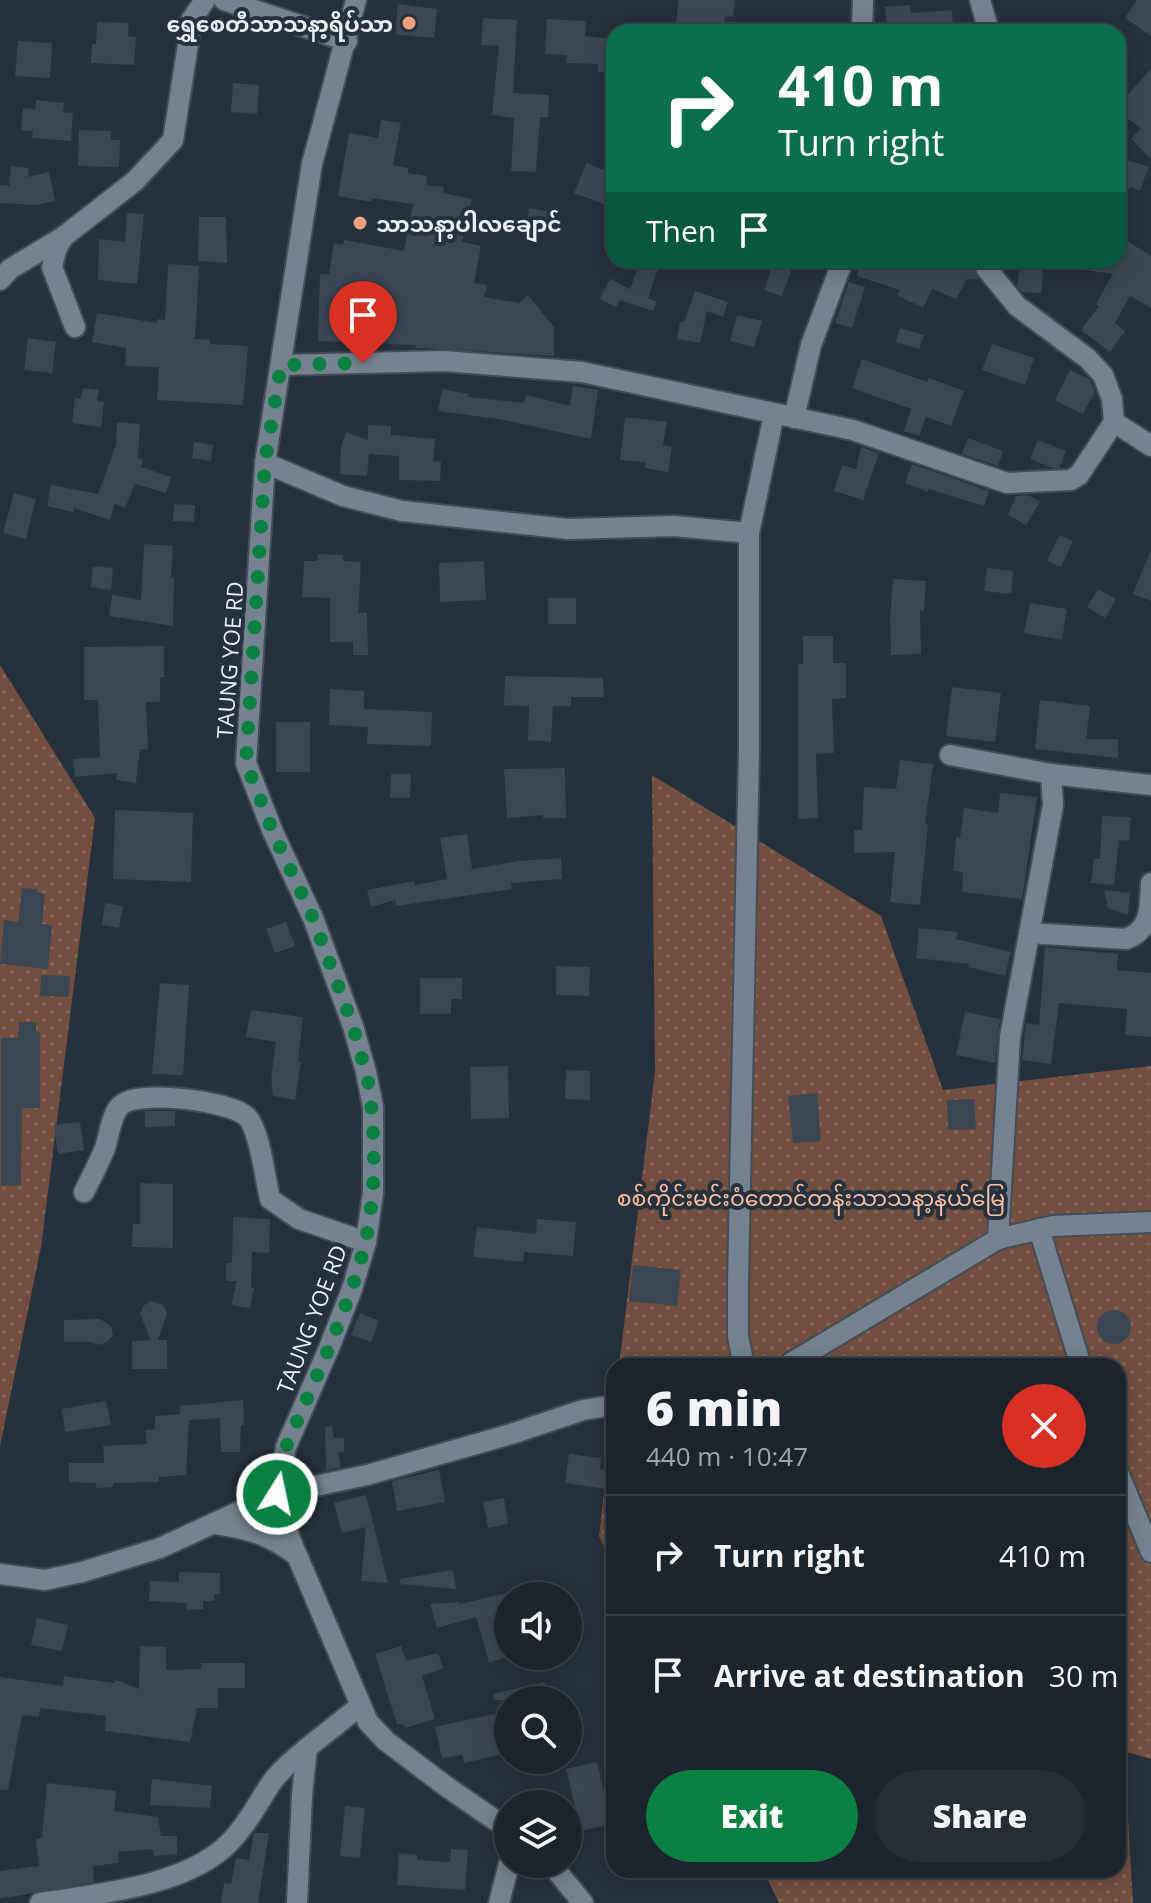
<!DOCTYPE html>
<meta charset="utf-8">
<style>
:root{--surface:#1c252d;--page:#252d35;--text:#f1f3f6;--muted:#a0a5aa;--line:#3a4249;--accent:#0b8043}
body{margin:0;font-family:"Open Sans","Noto Sans Myanmar",sans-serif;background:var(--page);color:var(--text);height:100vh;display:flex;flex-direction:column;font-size:30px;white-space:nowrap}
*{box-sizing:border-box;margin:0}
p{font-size:26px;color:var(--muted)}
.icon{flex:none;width:44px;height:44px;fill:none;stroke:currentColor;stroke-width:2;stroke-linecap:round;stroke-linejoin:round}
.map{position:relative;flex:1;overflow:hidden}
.drawer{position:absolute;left:606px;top:1358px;width:520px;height:520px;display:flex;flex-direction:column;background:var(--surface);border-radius:24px;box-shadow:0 4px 20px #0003,0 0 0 2px var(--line)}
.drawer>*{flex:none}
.top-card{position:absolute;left:606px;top:24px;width:520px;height:244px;border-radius:24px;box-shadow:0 4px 20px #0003,0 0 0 2px var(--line);background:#0b6e4f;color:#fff;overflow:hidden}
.buttons{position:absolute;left:494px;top:1582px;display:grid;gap:16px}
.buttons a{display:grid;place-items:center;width:88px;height:88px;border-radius:50%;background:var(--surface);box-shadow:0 4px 20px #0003,0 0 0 2px var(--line);font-size:40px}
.pin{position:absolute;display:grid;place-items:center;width:68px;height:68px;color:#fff;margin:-82px -34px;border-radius:50% 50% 50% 0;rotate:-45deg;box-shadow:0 0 8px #0007}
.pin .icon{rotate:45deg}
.me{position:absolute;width:88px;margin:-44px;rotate:10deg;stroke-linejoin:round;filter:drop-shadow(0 0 6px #0008)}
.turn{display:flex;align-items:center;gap:28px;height:168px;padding:0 40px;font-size:36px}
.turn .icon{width:104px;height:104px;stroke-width:2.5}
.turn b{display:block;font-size:56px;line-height:68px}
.then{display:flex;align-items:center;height:76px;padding:0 40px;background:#0003;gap:16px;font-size:30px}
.round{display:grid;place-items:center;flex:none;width:84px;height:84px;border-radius:42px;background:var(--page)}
.overview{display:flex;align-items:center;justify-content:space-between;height:136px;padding:0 40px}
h1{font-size:48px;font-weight:800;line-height:60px}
.cta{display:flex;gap:16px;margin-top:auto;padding:16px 40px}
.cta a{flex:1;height:92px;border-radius:48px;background:var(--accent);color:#fff;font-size:32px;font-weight:800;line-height:92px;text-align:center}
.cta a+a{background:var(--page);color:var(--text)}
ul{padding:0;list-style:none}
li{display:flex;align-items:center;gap:24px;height:120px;padding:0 40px;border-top:2px solid var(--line)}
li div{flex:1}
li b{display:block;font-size:30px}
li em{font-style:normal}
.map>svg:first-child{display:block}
</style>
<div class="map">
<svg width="1151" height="1903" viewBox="0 0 1151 1903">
<defs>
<pattern id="park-dots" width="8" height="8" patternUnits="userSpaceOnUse" patternTransform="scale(2)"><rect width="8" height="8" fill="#714e40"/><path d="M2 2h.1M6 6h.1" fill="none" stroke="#85685c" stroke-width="1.8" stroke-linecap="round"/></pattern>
</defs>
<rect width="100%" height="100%" fill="#25313c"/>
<g fill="url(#park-dots)">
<path d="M0,665L95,818L41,1247L0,1446Z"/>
<path d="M652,775L881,916L943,1090L1151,1066V1759L1124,1751L1133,1903H779L763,1870H1118V1366H619L655,1072Z"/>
<path d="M614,1409V1567L599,1536Z"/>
</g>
<g fill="#3a4752">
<path d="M678,0H735L733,17L725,16L724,32H676Z"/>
<path d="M1137,0H1151V36L1125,18Z"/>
<path d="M398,4L437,9L434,38L395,34Z"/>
<path d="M910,5L911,13L952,10L953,32H925V28L887,31L885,7Z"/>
<path d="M483,18L517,20L513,93L549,95L548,117H540L536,172L511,171L514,118L492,115L499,46L481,45Z"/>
<path d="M547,19L586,21L585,36L614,39V73L598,72V64L566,63L567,55L545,54Z"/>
<path d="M97,22L129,23L128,36L136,37L134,65L91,63L92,44H96Z"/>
<path d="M18,41L52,43L50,78L15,76Z"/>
<path d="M1151,69V159L1131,139L1141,128L1123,115L1128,107L1121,102Z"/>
<path d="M233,83L259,85L257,114L231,112Z"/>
<path d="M36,100L64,103L63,112L73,113L71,141L32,138L33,131L21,130L23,108L35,109Z"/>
<path d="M381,120L401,123L393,165L408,168V173L427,176L426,185L444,187L443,193L472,199L462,242L481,246L474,283L487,285L484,297L519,303L528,295L554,327V356L424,348H416V345L318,341L320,274H329L334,243L343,245L344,240L404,251L413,204L372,198L371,202L338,196L349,133L378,138Z"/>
<path d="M79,130L111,131V140H120L119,167L78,166Z"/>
<path d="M1118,157L1149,167L1140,191L1130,187L1118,215Z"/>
<path d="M587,163L611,173L606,186L614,189V208L574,193Z"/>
<path d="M11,166L29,168L28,177L49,172L55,201L36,205L0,203V185L9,186Z"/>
<path d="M529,208L552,212L549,229L527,225Z"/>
<path d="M127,213L144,214L137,284L98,280L99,239L125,242Z"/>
<path d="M199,217H226L227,263L198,261Z"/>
<path d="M1118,235L1151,256V308L1130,296L1115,323L1125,331L1110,352L1081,330L1099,306L1096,304L1113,274L1084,270V260H1118Z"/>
<path d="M640,260H661L648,298L657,302L653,311L620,300L616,307L600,299L610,279L630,289Z"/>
<path d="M775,260H795L782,296L764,290Z"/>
<path d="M862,260L973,262L978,280L967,279L956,299L932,289L923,308L897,295L900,290L857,276Z"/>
<path d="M1021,260H1044L1041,293L1022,292L1017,286Z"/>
<path d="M168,264L199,266L195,339L210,340V344L248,346L243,405L157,400L159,367L125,366L126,348L92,342L97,313L157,323L158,319L165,320Z"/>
<path d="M849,282L865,287L852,328L835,323Z"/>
<path d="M695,291L728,302L723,317L707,311L700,343L677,339L680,322H684Z"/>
<path d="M737,315L762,321L754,347L730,341Z"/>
<path d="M900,328L924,335L919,349L896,342Z"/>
<path d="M28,338L56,342L52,373L24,370Z"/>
<path d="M992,344L1034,358L1025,385L982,370Z"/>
<path d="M862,359L927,382L929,378L964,391L951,426L926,417L919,436L904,431L911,409L852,388Z"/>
<path d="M1070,370L1089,379L1095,391L1083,414L1055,400Z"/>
<path d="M573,386L598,390L591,439L504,420L438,411L442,389L469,394L468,397L524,403L526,395L570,406Z"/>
<path d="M83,388L99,390L97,401L104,402L101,427L72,423L75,398L81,399Z"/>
<path d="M625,417L667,422L663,445L672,447L668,472L645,468L646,462L620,460Z"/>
<path d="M117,422L140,424L138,458L143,460L141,467L171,477L166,493L135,484L125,508L115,504L110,520L74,508L73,512L47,506L51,485L98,494L116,445Z"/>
<path d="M368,425L391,426V435L435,439L433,461L441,462L440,481L399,480V456L369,454L367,476L340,474L341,447L346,432L368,440Z"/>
<path d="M968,438L1003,451L998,466L962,454Z"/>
<path d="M1038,440L1066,451L1059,468H1052L1030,459Z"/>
<path d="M194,442L213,445L211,461L192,458Z"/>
<path d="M861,447L879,453L863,500L834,491L842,465L856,469Z"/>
<path d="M912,464L989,491L984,506L929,489L928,492L905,483Z"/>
<path d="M14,493L36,499L26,539L3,533Z"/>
<path d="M1028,495L1040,502L1026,525L1008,515L1016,496Z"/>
<path d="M174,504L195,505L194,522L173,521Z"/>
<path d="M1059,535L1073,541L1061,567L1047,561Z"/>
<path d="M144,544L173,546L171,578H174L173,626L109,616L112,595L141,600Z"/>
<path d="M1150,552H1151V601L1133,594Z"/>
<path d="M318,554L343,555V561L361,562L358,613H367L368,655H353V642H330V598L302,597L304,561H317Z"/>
<path d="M484,561L486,600L440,602L439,563Z"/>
<path d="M93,566L113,568L111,590L91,587Z"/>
<path d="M987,568L1013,571L1011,594L984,591Z"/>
<path d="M893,579L926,581L924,611L920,610L921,654L891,655L890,616Z"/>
<path d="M1098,589L1116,599L1105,618L1087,607Z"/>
<rect x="548" y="598" width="28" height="26"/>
<path d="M1030,603L1067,609L1062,640L1024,633Z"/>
<path d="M803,636H833V663H846V698L832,699L834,753L816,754L818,818L798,819V664H803Z"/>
<path d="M164,646V677H160V702H146L148,749H140L136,783L116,780L117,773L75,777L73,759L100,757L98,700H84V647Z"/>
<path d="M505,676L603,678L604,697H571V706H553L551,742L528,740L529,706L504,705Z"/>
<path d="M952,687L1001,693L995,742L946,736Z"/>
<path d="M330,689L364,691V709L432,712L431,746L367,744L368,727L329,725Z"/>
<path d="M1040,700L1090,706L1086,739H1118V758L1035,749Z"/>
<rect x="276" y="722" width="34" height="50"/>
<path d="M900,760L933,764L925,824H928L920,905L890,902L895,852L854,853V830H862L864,787L896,789Z"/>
<path d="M565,768L566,818H543V815L507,818L504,769Z"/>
<path d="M391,774H411L410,798H390Z"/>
<path d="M1000,793L1037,797L1022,899L962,892L963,872L953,871L956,837L960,838L964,808L998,813Z"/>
<path d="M115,810L193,813L191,882L113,879Z"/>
<path d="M1102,816L1131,817L1129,841L1119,840L1114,885L1091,883L1094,859H1100Z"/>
<path d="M467,834L472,869L519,861L561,858L562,879L511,883L512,889L396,906L395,900L371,907L367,890L414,881L415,885L447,879L440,838Z"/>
<path d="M22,888L38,889L37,892L45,894L42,924L52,925L48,969L0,964L4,920L18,922Z"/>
<path d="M1104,890L1130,893L1128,915L1108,908Z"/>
<path d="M105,903L123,906L119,928L102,925Z"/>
<path d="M286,922L295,946L275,953L266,929Z"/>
<path d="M919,928L957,932L956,939L1011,952L1005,976L968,967L969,964L916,958Z"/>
<path d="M1045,947L1118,954L1117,970L1151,973V1037L1125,1035L1127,1009L1059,1003L1051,1064L1022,1060L1026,1023L1039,1025Z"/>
<path d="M556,966L590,967L589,996L556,995Z"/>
<path d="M41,975L70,976L69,997L40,996Z"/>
<path d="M420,978H462V999H451V1014H420Z"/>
<path d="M160,983L189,985L183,1075L152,1074Z"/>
<path d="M251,1010L303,1017L298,1061H301L295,1100L273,1096L271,1078L276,1042L246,1037Z"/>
<path d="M965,1012L1000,1019L995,1063L956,1055Z"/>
<path d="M19,1022H36V1032H40V1108H22L21,1185L1,1186V1038H18Z"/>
<path d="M508,1066L509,1118L471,1119L470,1067Z"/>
<path d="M566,1070L590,1071V1100L565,1099Z"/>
<path d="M817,1093L821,1141L793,1143L788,1096Z"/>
<path d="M974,1099L976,1129L948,1130L947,1100Z"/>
<path d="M145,1111H175V1126L145,1127Z"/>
<path d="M80,1122L84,1150L58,1154L54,1125Z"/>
<path d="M140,1183L173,1184V1248L132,1247L133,1224H140Z"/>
<path d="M233,1217L270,1219L269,1253L252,1252L251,1288H254L250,1308L231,1305L237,1281H226V1263H232Z"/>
<path d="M537,1219L576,1222L573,1256L524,1252L523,1262L473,1257L477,1227L536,1234Z"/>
<path d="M633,1265L681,1270L677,1306L629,1301Z"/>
<path d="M151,1301L163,1305L167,1313L158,1340H167V1369H132V1341L151,1340L140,1314L143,1306Z"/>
<circle cx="1114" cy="1327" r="17"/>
<path d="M360,1313L379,1321L371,1342L351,1335Z"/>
<path d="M100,1319L111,1326L113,1335L107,1342L99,1345L91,1342H64V1320Z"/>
<path d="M243,1400L244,1425H241L240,1452H221L220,1418L189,1420L186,1475L159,1477V1482L113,1483V1487L96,1488V1483L69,1482V1463H104L103,1446L147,1444L145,1430L155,1429V1416L180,1414V1406Z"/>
<path d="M106,1401L111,1425L65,1432L62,1409Z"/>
<path d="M332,1426L334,1438H344V1452L338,1453L341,1467L326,1470L325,1427Z"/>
<path d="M569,1454L601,1458L600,1469L614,1470V1490L565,1483Z"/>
<path d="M439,1470L445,1502L397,1511L392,1481Z"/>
<path d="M366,1495L379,1546L388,1583L361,1581L366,1527L342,1533L334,1503Z"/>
<path d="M504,1498L508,1524L488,1528L483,1502Z"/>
<path d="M453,1570L456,1589L400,1584V1579Z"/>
<path d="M179,1572L220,1573V1594H214V1601H203V1609L187,1610V1603L149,1601L150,1581L179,1582Z"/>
<path d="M508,1593V1657L489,1662L476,1617L437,1628L430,1604L459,1602V1604Z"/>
<path d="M37,1618L68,1625L62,1651L31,1645Z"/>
<path d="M140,1646L166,1647V1670L201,1669V1663H245V1688H218V1708H197L190,1742L105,1731L106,1716L40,1708L39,1717L22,1715L8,1790H0V1677L63,1686L64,1676L114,1683L116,1680L139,1689Z"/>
<path d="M401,1646L406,1661L438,1653L443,1668L422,1676L435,1719L405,1728L404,1725L397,1724L375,1654Z"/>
<path d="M545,1682L549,1700H494L493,1694Z"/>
<path d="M508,1711V1753L464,1763L462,1755L442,1758L435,1727Z"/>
<path d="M597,1762L612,1824L581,1831L566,1769Z"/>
<path d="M152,1779L212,1786L210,1808L150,1805Z"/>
<path d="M47,1783L116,1791L114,1811L158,1817L161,1836H177V1854L154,1856L153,1849L118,1852L119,1863L93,1866L94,1882L0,1899V1871L39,1866L36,1839L42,1838Z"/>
<path d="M345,1806L365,1808L360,1858L340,1856Z"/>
<path d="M254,1833H269L258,1903H221L224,1883L231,1884L236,1858L249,1860Z"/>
<path d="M451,1849L468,1850L465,1890L397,1885L399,1853L417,1855V1860L450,1862Z"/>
</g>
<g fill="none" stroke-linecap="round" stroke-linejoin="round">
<defs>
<g id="minor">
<path d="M224,0L347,41"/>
<path d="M356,0L312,164L265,463L246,763L273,832L313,918L353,1026L366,1072L373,1107V1193L366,1242L352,1289L329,1348L286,1447L277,1494L290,1539L368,1722L386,1741L447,1787L508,1829"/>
<path d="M980,0L989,32"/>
<path d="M862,32L863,0"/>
<path d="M63,237L56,250L52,267L75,327"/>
<path d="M986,260V268L1017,306L1087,358L1103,375L1112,399L1114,422L1151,446"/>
<path d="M0,280L10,269L63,237L135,181L173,140L192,19L205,0"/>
<path d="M281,365L444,361L582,372L853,430L1007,483L1071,480L1079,475L1114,422"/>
<path d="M794,418L811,345L843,260"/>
<path d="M265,463L343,496L402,511L568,529L674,526L749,533L774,414"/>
<path d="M950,755L1051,774L1053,805L1010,1037L998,1239"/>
<path d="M1051,774L1151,785"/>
<path d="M1029,933L1126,939C1151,930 1150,907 1151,883"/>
<path d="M84,1192C91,1178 99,1163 105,1148C109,1136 111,1117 119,1107C134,1088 232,1101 247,1117C260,1130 265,1179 270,1199L299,1219L366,1242"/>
<path d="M1039,1229L1081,1366"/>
<path d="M744,1366L738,1336V1282L749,749V533"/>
<path d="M786,1366L998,1239L1053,1226L1151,1222"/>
<path d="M1118,1472L1151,1552"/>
<path d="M215,1524C249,1529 267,1534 295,1554"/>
<path d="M0,1574L45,1580L82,1572L160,1548L277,1494L367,1475L511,1434L583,1410L614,1405"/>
<path d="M551,1864L583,1903"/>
<path d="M40,1903C98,1894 188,1886 230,1842C248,1824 258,1802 272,1782C282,1768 295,1759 307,1748"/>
<path d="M297,1903L302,1795L307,1748L360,1706"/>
<path d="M499,1903L509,1864"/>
</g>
</defs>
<use href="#minor" stroke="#424d56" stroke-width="24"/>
<use href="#minor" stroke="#74838f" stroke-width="20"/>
</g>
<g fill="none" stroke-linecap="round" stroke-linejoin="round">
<path stroke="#0b8043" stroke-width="14" stroke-dasharray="0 25.2" d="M277,1494L286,1447L329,1348L352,1289L366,1242L373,1193L374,1148L370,1089L353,1026L313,918L273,832L246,763L265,463L281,365L363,363"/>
</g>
<g fill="#f2a17e" stroke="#25313c" stroke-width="3">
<circle cx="409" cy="23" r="8"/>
<circle cx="360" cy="223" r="8"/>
</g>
<g text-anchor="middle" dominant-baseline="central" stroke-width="8" stroke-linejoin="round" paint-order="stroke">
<g font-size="22" font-weight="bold" fill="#e8f0f7" stroke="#25313c" text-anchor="end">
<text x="393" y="23">ရွှေစေတီသာသနာ့ရိပ်သာ</text>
<text x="376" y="223" text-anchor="start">သာသနာ့ပါလချောင်</text>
</g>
<g font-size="22" fill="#e8f0f7" stroke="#25313c">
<text transform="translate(229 660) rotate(-86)">TAUNG YOE RD</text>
<text transform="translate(311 1319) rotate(-69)">TAUNG YOE RD</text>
</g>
<g font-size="22" fill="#fabea5" stroke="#25313c">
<text x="811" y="1197">စစ်ကိုင်းမင်းဝံတောင်တန်းသာသနာ့နယ်မြေ</text>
</g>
</g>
</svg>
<div class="buttons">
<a><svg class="icon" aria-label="sound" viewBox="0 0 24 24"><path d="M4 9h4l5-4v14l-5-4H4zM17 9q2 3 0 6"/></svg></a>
<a><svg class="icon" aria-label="search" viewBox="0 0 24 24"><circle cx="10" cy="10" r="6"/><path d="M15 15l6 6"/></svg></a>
<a><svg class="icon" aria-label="layers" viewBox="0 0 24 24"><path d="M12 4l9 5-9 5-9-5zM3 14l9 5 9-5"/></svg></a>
</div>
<div class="pin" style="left:363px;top:363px;background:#d93025"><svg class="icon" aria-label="arrive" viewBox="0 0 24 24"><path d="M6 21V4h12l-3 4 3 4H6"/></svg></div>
<svg class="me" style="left:277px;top:1494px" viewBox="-20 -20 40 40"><circle r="17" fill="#0b8043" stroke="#fff" stroke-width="3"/><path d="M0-11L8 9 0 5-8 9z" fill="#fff"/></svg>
<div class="top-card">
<div class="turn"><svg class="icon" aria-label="right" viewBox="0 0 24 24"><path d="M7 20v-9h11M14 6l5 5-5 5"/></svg><div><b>410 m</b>Turn right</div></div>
<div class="then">Then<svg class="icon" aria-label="arrive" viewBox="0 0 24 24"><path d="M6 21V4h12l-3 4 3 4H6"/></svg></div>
</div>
<section class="drawer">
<div class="overview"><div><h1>6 min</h1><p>440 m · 10:47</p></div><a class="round" style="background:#d93025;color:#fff"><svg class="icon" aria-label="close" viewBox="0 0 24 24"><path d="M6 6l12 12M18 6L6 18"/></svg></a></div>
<ul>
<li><svg class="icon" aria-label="right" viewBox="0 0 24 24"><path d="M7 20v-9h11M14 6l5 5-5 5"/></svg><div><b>Turn right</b></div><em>410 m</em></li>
<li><svg class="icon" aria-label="arrive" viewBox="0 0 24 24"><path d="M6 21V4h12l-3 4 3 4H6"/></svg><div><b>Arrive at destination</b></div><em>30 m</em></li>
</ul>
<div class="cta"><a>Exit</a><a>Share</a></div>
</section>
</div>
